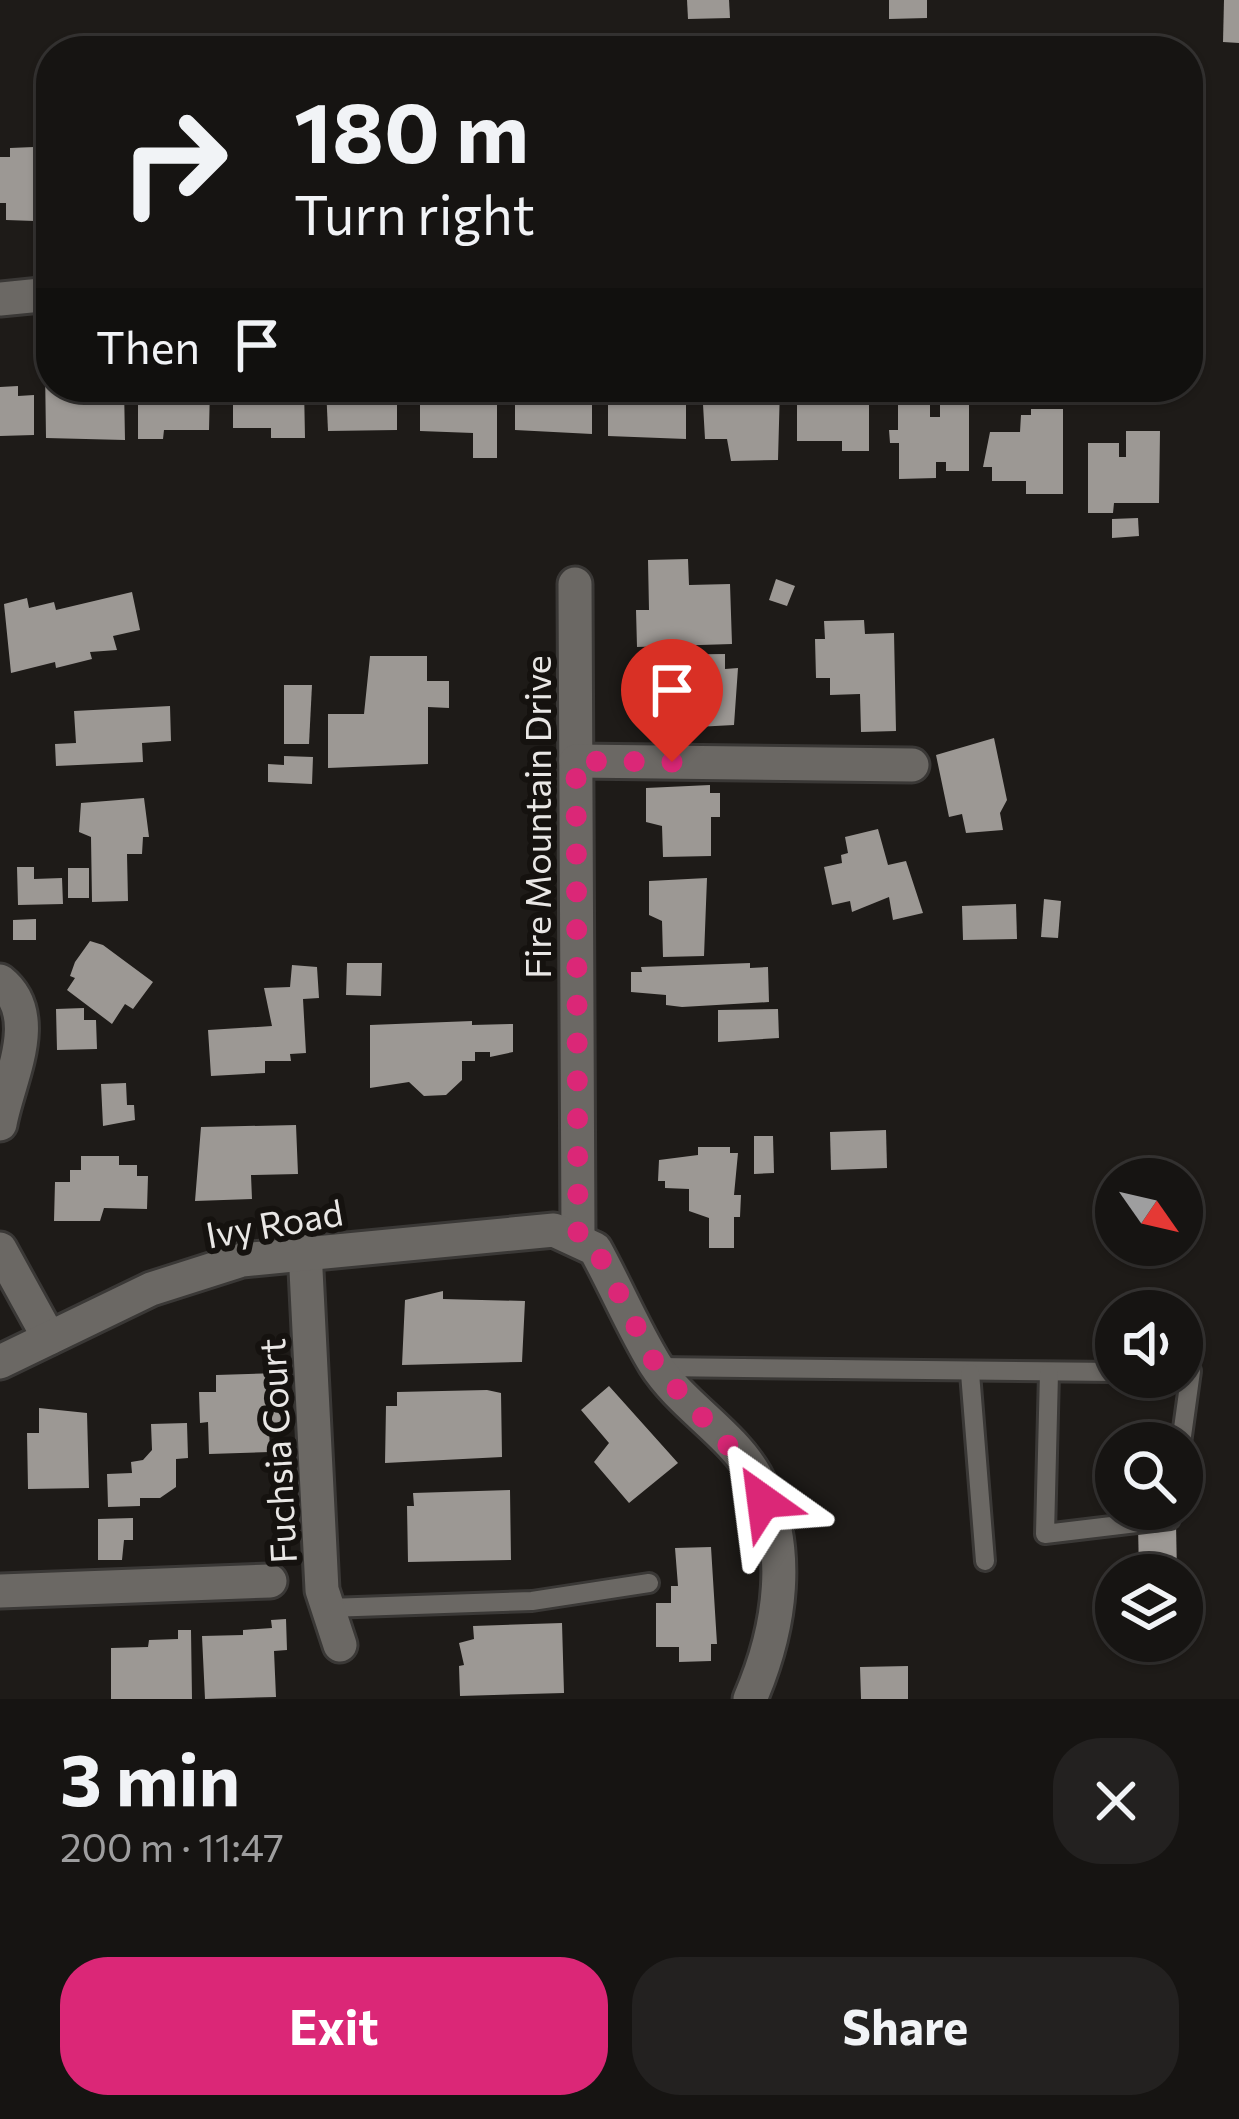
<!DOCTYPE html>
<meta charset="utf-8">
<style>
:root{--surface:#161412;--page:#232120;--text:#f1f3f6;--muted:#9e9e9f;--line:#353332;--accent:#db2777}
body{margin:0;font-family:Commissioner,sans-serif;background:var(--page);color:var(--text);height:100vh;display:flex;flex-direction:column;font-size:45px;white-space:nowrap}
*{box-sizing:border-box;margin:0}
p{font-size:39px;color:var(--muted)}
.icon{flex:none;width:66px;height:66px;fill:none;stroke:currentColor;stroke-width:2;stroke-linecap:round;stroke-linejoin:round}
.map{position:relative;height:1699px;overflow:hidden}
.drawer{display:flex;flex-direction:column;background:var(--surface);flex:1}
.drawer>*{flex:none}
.banner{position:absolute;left:36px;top:36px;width:1167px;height:366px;border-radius:48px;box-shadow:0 3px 9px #0004,0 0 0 3px var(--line);background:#161412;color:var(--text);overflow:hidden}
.needle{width:78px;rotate:124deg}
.buttons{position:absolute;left:1095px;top:1158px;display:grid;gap:24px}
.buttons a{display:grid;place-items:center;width:108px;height:108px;border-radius:50%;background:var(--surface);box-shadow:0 3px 9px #0004,0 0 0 3px var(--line);font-size:60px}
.pin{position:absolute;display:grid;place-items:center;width:102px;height:102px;color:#fff;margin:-123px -51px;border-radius:50% 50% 50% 0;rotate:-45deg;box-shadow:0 0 12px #0007}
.pin .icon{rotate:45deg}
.me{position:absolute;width:132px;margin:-66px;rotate:329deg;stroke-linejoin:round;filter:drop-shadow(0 0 9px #0008)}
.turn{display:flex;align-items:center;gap:42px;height:252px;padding:0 60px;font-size:54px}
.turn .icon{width:156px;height:156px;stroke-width:2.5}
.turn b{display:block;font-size:84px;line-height:102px}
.then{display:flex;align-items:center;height:114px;padding:0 60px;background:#0003;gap:24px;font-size:45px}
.round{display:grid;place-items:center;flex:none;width:126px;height:126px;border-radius:48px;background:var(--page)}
.summary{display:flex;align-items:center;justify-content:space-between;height:204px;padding:0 60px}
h1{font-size:72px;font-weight:700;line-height:90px}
.button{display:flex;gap:24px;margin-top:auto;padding:24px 60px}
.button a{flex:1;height:138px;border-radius:48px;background:var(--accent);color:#fff;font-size:48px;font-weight:700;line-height:138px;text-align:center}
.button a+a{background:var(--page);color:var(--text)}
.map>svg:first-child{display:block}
</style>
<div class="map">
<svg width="1239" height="1699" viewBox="0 0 1239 1699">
<rect width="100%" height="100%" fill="#1e1b18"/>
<g fill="#9c9894">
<path d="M687,0H729L730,18L688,19Z"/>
<path d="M889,0H927V18L889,19Z"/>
<path d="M1224,0H1239V43L1223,42Z"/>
<path d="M34,147L35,221L6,220V203H0V157H10V148Z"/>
<path d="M51,367V387H124L125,440L46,438L45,368Z"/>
<path d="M18,386V396L34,395V435L0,436V387Z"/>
<path d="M138,387H210L209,430H164L163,439H138Z"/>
<path d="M233,387H304L305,438H271V428H233Z"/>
<path d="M326,387H397V430L328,431Z"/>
<path d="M420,387H497V458H473V433L420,431Z"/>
<path d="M515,387H592V434L515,430Z"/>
<path d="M608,387H686V439L608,436Z"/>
<path d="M702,387H780L778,460L731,461L727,439H705Z"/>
<path d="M797,387H869V451H842V441H797Z"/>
<path d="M898,391H930V417H940V399H969V471H946V462H936V478L899,479V443H890L889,430H898Z"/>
<path d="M1031,409H1063V494H1026V481H992V467H983L990,432H1020L1021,415H1031Z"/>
<path d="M1126,431H1160L1159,503H1114L1113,513H1088V443H1119V457H1126Z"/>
<path d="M1138,518L1139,536L1112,538V519Z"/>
<path d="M688,559L689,585L730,584L732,644L637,647L636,610H649L648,560Z"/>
<path d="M776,579L795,586L787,606L769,600Z"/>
<path d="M132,592L140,630L113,636L117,650L90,652L92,659L56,668L55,662L11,673L4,604L27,598L29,608L54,602L56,610Z"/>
<path d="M864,620L865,634L894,633L896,731L861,732L860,694L830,695V678H816L815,639H825L824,621Z"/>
<path d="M725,654V669L738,668L734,725L658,729V694L639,695L638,655Z"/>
<path d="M370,656H427V681H449V708L428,707V764L328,768V714H364Z"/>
<path d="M284,685H312L309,744H284Z"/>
<path d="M170,706L171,741L142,743L143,762L56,766L55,744L76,743L74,711Z"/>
<path d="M994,738L1007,800L1000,813L1003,830L966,833L962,814L949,817L936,755Z"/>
<path d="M284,756L313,757L312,784L268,782V764L284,765Z"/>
<path d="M710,785V793H720V817H711V856L663,857L662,826L646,822V788Z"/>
<path d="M144,798L149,837H143L142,854H127L128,901L92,902L91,837L79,832L81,803Z"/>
<path d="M878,829L888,865L906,861L923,913L893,920L889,897L852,912L850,901L832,905L824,867L842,863L841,855L848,853L845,837Z"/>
<path d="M17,867H34V879L62,878L63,904L18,905Z"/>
<rect x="68" y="868" width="21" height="30"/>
<path d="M707,878L704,956L663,957L662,921L649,915V881Z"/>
<path d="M1044,899L1061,901L1058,938L1041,937Z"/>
<path d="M1016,904L1017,939L963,940L962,906Z"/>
<path d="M36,919V940H13V920Z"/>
<path d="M90,941L103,945L153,982L133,1009L125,1004L112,1024L67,990L75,978L70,976L75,962Z"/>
<path d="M347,963H382L381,996L346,995Z"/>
<path d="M750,963V968L768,967L769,1002L682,1007L666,1005V995L631,992V972H642L641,967Z"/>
<path d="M292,965L317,967L319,998L303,999L306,1053L290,1054L291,1061H265V1073L211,1076L208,1030L272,1026L264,988L290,987Z"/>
<path d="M84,1008V1020H96L97,1049L57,1050L56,1009Z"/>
<path d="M778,1009L779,1038L718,1042V1010Z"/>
<path d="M472,1021V1025L513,1024V1052L490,1057V1052H475V1061H462V1080L446,1095L424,1096L409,1082L370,1088V1025Z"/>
<path d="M126,1083L127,1105H134L135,1120L103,1126L101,1084Z"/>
<path d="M296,1125L298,1174L251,1175L252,1199L195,1201L201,1127Z"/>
<path d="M886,1130L887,1168L831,1170L830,1132Z"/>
<path d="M754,1136H773L774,1173L754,1174Z"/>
<path d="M698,1147H730V1153H738L734,1195H741L740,1217H734V1248H709V1218L689,1211V1189L665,1188V1181H658L659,1160L698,1155Z"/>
<path d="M81,1156H119V1165H137V1176H148L147,1209L104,1208L100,1221H54L55,1182H70V1170H81Z"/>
<path d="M443,1291V1299L525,1301L522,1362L402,1365L405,1300Z"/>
<path d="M280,1373L283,1428L269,1429L270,1452L209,1454L208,1422L200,1423L199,1392H216V1375Z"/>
<path d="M609,1386L678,1463L629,1503L594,1462L609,1443L581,1410Z"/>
<path d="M487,1390L501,1393L502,1457L385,1463L386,1406H397V1392Z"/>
<path d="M39,1408L87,1413L89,1488L28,1489L27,1433H39Z"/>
<path d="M187,1423L188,1458L176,1459V1487L160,1498H140V1506L108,1507L107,1474L132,1473L131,1462L143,1460L152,1450L151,1424Z"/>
<path d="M510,1490L511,1560L408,1562L407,1506H414L413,1493Z"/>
<path d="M133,1518V1540H124L122,1560H98V1519Z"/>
<path d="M1176,1523L1177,1575H1139L1138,1524Z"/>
<path d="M711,1547L717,1644H711V1661L679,1662V1647H656V1603H671V1586H678L675,1548Z"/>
<path d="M286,1619L287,1650L274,1651L276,1697L205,1699L202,1636L243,1635V1630L272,1628L271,1620Z"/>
<path d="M562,1623L564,1693L460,1696L459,1666L464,1665L459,1643L474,1639L473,1626Z"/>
<path d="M178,1630H191L192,1699H111V1648L148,1647L149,1640L178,1639Z"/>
<path d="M908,1666V1699H861L860,1667Z"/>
</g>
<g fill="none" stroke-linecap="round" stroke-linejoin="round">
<defs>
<g id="service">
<path d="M657,1367L1116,1372"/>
<path d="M970,1373L985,1561"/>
<path d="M1049,1373L1045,1534L1170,1519L1171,1509"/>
<path d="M1181,1443L1191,1371H1182"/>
<path d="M328,1608L532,1601L649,1583"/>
</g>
<g id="minor">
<path d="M0,299L51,294"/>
<path d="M575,584L578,1236"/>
<path d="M576,761L912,765"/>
<path d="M0,981C44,1016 8,1079 0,1124"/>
<path d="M0,1249L49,1338"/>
<path d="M305,1250L322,1590L340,1645"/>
<path d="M0,1591L270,1581"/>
</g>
<path id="tertiary" d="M0,1362L151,1289L242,1260L554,1230L595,1249C616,1287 633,1328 655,1364C681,1405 731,1433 755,1475C794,1545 780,1630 750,1699"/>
</defs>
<use href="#service" stroke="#3a3836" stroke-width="24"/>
<use href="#minor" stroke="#3a3836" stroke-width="39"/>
<use href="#tertiary" stroke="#3a3836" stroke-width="39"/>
<use href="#service" stroke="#6b6864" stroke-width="18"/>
<use href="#minor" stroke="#6b6864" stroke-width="33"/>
<use href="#tertiary" stroke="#6b6864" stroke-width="33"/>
</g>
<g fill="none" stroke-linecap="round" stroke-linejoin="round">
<path stroke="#db2777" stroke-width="21" stroke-dasharray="0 37.8" d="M672,762L576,761L578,1236L596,1249L657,1367L754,1474L763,1501"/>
</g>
<g text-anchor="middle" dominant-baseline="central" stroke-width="12" stroke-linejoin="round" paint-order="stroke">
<g font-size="36" fill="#e9e7e5" stroke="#15120f">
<text transform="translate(536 817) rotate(-90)">Fire Mountain Drive</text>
<text transform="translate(274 1222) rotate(-10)">Ivy Road</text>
<text transform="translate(276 1451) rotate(-93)">Fuchsia Court</text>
</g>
</g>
</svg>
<div class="buttons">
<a><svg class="needle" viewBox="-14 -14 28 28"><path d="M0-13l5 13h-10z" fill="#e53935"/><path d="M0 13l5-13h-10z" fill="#9e9e9f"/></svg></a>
<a><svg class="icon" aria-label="sound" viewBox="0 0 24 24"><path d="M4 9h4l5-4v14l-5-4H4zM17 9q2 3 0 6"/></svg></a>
<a><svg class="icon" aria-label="search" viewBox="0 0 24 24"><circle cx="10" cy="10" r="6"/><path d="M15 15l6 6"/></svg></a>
<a><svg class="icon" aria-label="layers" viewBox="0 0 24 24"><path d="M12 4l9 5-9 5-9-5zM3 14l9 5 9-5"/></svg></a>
</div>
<div class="pin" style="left:672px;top:762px;background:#d93025"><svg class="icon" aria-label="arrive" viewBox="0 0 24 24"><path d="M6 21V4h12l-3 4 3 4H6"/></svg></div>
<svg class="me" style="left:763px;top:1501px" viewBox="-20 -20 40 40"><path d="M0-17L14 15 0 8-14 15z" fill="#db2777" stroke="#fff" stroke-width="4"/></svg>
<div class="banner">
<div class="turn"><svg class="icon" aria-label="right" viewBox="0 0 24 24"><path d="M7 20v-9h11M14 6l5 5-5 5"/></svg><div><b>180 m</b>Turn right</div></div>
<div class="then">Then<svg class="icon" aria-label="arrive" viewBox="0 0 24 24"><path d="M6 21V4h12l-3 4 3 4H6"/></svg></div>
</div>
</div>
<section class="drawer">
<div class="summary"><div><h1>3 min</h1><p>200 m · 11:47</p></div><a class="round"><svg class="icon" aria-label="close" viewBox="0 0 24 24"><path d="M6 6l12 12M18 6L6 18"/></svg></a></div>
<div class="button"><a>Exit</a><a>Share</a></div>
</section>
